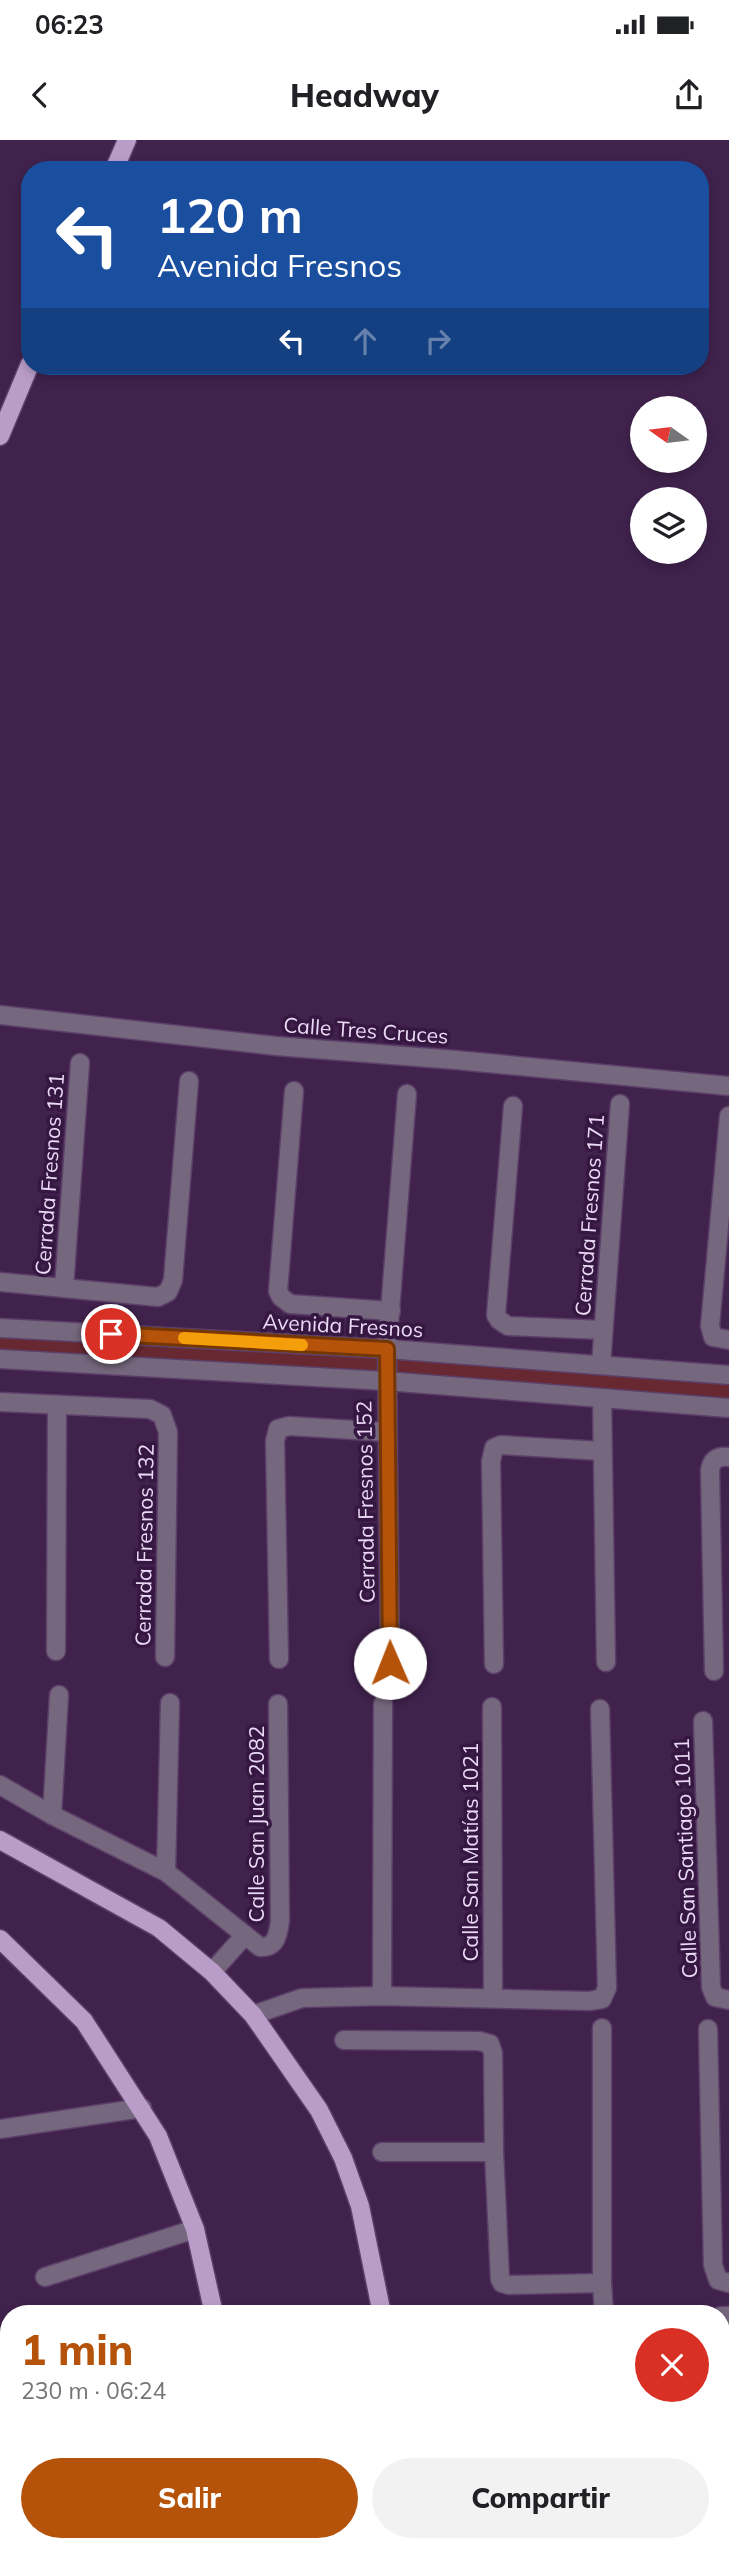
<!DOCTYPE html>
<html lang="es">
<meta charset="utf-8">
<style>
:root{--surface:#fff;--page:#f2f2f2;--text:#202124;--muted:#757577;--accent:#b45309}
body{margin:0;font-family:Mulish,sans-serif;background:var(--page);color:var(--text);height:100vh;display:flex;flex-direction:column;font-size:26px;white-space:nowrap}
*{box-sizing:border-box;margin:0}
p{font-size:23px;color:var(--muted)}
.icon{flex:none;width:38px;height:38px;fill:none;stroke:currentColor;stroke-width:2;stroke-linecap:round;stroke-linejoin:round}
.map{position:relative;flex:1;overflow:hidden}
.drawer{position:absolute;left:0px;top:2165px;width:730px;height:247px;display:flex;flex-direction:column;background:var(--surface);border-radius:28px 28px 0 0;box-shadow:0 4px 10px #0003}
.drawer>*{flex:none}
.top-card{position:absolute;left:21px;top:21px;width:688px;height:214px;border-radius:28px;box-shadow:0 4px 10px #0003;background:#1a4fa0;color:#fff;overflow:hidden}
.needle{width:46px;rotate:284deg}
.tools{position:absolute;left:630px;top:256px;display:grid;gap:14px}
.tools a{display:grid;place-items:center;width:77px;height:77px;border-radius:50%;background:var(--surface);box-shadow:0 4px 10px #0003;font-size:35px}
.pin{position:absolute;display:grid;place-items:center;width:60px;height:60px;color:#fff;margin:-30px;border:4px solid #fff;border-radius:50%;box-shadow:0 2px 7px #0007}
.me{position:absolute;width:77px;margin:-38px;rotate:359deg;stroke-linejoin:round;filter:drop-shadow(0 0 5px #0008)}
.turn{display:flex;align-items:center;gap:24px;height:147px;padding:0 21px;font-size:32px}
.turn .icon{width:91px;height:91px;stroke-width:2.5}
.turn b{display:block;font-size:49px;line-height:60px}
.lanes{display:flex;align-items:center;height:66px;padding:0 21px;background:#0003;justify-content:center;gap:35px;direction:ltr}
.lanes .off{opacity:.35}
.round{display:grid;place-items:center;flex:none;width:74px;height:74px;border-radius:37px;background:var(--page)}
.overview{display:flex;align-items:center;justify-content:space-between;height:119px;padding:0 21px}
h1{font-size:42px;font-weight:800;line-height:52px;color:var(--accent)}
.action{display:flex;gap:14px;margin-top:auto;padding:14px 21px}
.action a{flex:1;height:80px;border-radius:42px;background:var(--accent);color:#fff;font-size:28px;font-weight:800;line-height:80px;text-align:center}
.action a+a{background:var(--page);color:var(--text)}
.status{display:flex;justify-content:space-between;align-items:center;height:49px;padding:0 35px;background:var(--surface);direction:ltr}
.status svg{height:19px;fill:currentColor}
header{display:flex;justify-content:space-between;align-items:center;height:91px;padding:0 21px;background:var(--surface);font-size:32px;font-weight:800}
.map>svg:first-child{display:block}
</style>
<div class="status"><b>06:23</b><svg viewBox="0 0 49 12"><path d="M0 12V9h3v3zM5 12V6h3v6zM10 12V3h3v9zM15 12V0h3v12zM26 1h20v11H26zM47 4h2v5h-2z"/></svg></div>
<header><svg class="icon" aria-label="back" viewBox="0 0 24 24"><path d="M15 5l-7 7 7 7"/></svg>Headway<svg class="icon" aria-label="share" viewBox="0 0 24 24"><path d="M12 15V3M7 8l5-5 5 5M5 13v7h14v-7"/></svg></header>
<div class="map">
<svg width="729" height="2411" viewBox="0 0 729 2411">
<rect width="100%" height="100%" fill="#40224d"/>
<path fill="#672831" d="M0,1188L729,1235V1268L0,1219Z"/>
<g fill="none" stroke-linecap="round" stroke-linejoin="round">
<defs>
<g id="minor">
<path d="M0,875L276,906L456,920L729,946"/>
<path d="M294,951L278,1151L281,1157L290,1164L391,1171"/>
<path d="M513,966L496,1175L499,1180L508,1186L603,1190"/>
<path d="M729,976L710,1186L713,1197L729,1200"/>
<path d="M0,1142L158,1157L168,1152L173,1140L189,941"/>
<path d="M64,1148L80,923"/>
<path d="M0,1188L387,1209L729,1235"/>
<path d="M0,1219L386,1241L729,1268"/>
<path d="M601,1225L620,964"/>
<path d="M602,1258L606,1522"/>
<path d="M0,1262L150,1269L162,1275L168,1292L165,1517"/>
<path d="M56,1511L57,1266"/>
<path d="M279,1519L275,1301L278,1289L289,1286L387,1292"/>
<path d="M390,1523L387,1209L407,954"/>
<path d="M494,1524L491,1321L494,1308L501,1305L602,1311"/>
<path d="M714,1531L710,1330C712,1319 718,1316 729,1317"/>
<path d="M492,1567L493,1857"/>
<path d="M703,1581L711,1847L715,1857L729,1860"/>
<path d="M0,1645L52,1675L166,1732L260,1807C276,1808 278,1795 280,1781L278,1564"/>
<path d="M52,1675L59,1555"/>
<path d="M166,1732L170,1563"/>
<path d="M212,1832L245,1795"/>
<path d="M382,1856L383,1564"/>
<path d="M253,1875L302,1858L382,1856L589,1861L602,1859L607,1848L600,1569"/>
<path d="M602,1888V2143L604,2174"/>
<path d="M708,1889L713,2125L718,2140L729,2143"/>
<path d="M344,1900L479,1901L490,1904L493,1913L494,2012L500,2139L502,2143L509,2145L602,2143"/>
<path d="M0,1989L142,1968"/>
<path d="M382,2012H494"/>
<path d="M45,2137L195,2089"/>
<path d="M721,2176H729"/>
<path d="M721,2239L729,2238"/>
<path d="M721,2281L729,2276"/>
<path d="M606,2403L607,2411"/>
<path d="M721,2403V2411"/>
<path d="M494,2411V2403"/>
</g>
<g id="major">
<path d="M114,30L127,0"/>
<path d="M0,296L30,224"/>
<path d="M0,1700L159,1788L212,1832L253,1875L319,1970L343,2018L360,2066L382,2174"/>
<path d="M0,1799L84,1881L158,1996L195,2089L214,2174"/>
<path d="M196,2411L199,2403"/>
<path d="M355,2411L357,2403"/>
</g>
</defs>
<use href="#minor" stroke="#5b3f68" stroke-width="21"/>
<use href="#major" stroke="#5b3f68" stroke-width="21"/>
<use href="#minor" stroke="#75677d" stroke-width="18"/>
<use href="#major" stroke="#ba9cc9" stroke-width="18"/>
</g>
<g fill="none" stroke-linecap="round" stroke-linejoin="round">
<defs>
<path id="route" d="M111,1194L387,1209L390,1523"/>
</defs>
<use href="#route" stroke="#753606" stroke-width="18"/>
<use href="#route" stroke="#b45309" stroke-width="12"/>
<path stroke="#f59e0b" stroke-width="12" d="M184,1198L302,1205"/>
</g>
<g text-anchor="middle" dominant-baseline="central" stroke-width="7" stroke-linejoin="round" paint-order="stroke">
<g font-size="21" fill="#ebdaf5" stroke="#351742">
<text transform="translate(366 890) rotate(4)">Calle Tres Cruces</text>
<text transform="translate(49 1034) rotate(-86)">Cerrada Fresnos 131</text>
<text transform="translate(589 1075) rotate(-86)">Cerrada Fresnos 171</text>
<text transform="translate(343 1185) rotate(3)">Avenida Fresnos</text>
<text transform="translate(365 1362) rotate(-91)">Cerrada Fresnos 152</text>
<text transform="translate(144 1405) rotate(-89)">Cerrada Fresnos 132</text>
<text transform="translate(256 1684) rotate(-90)">Calle San Juan 2082</text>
<text transform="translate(470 1712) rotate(-90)">Calle San Matías 1021</text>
<text transform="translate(685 1718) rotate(-92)">Calle San Santiago 1011</text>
</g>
</g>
</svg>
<div class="tools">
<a><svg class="needle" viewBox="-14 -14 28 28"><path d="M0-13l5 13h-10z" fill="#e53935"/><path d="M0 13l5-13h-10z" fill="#757577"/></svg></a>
<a><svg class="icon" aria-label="layers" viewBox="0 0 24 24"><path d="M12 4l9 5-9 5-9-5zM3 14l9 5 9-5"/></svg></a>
</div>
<div class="pin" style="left:111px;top:1194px;background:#d93025"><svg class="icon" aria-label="arrive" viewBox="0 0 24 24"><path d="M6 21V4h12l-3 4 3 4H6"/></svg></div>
<svg class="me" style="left:390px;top:1523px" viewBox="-20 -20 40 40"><circle r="19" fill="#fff"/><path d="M0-13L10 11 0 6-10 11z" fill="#b45309"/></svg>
<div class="top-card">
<div class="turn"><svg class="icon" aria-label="left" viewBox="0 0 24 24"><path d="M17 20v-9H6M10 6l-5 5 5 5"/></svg><div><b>120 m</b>Avenida Fresnos</div></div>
<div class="lanes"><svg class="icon" aria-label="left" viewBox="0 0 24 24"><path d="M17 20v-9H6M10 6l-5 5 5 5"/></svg><svg class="icon off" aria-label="ahead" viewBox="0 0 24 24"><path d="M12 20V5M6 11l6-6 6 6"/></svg><svg class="icon off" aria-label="right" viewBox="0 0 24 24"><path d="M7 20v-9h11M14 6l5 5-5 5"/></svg></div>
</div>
<section class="drawer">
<div class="overview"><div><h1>1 min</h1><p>230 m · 06:24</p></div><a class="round" style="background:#d93025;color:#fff"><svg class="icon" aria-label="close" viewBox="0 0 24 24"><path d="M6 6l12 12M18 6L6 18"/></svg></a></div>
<div class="action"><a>Salir</a><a>Compartir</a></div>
</section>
</div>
